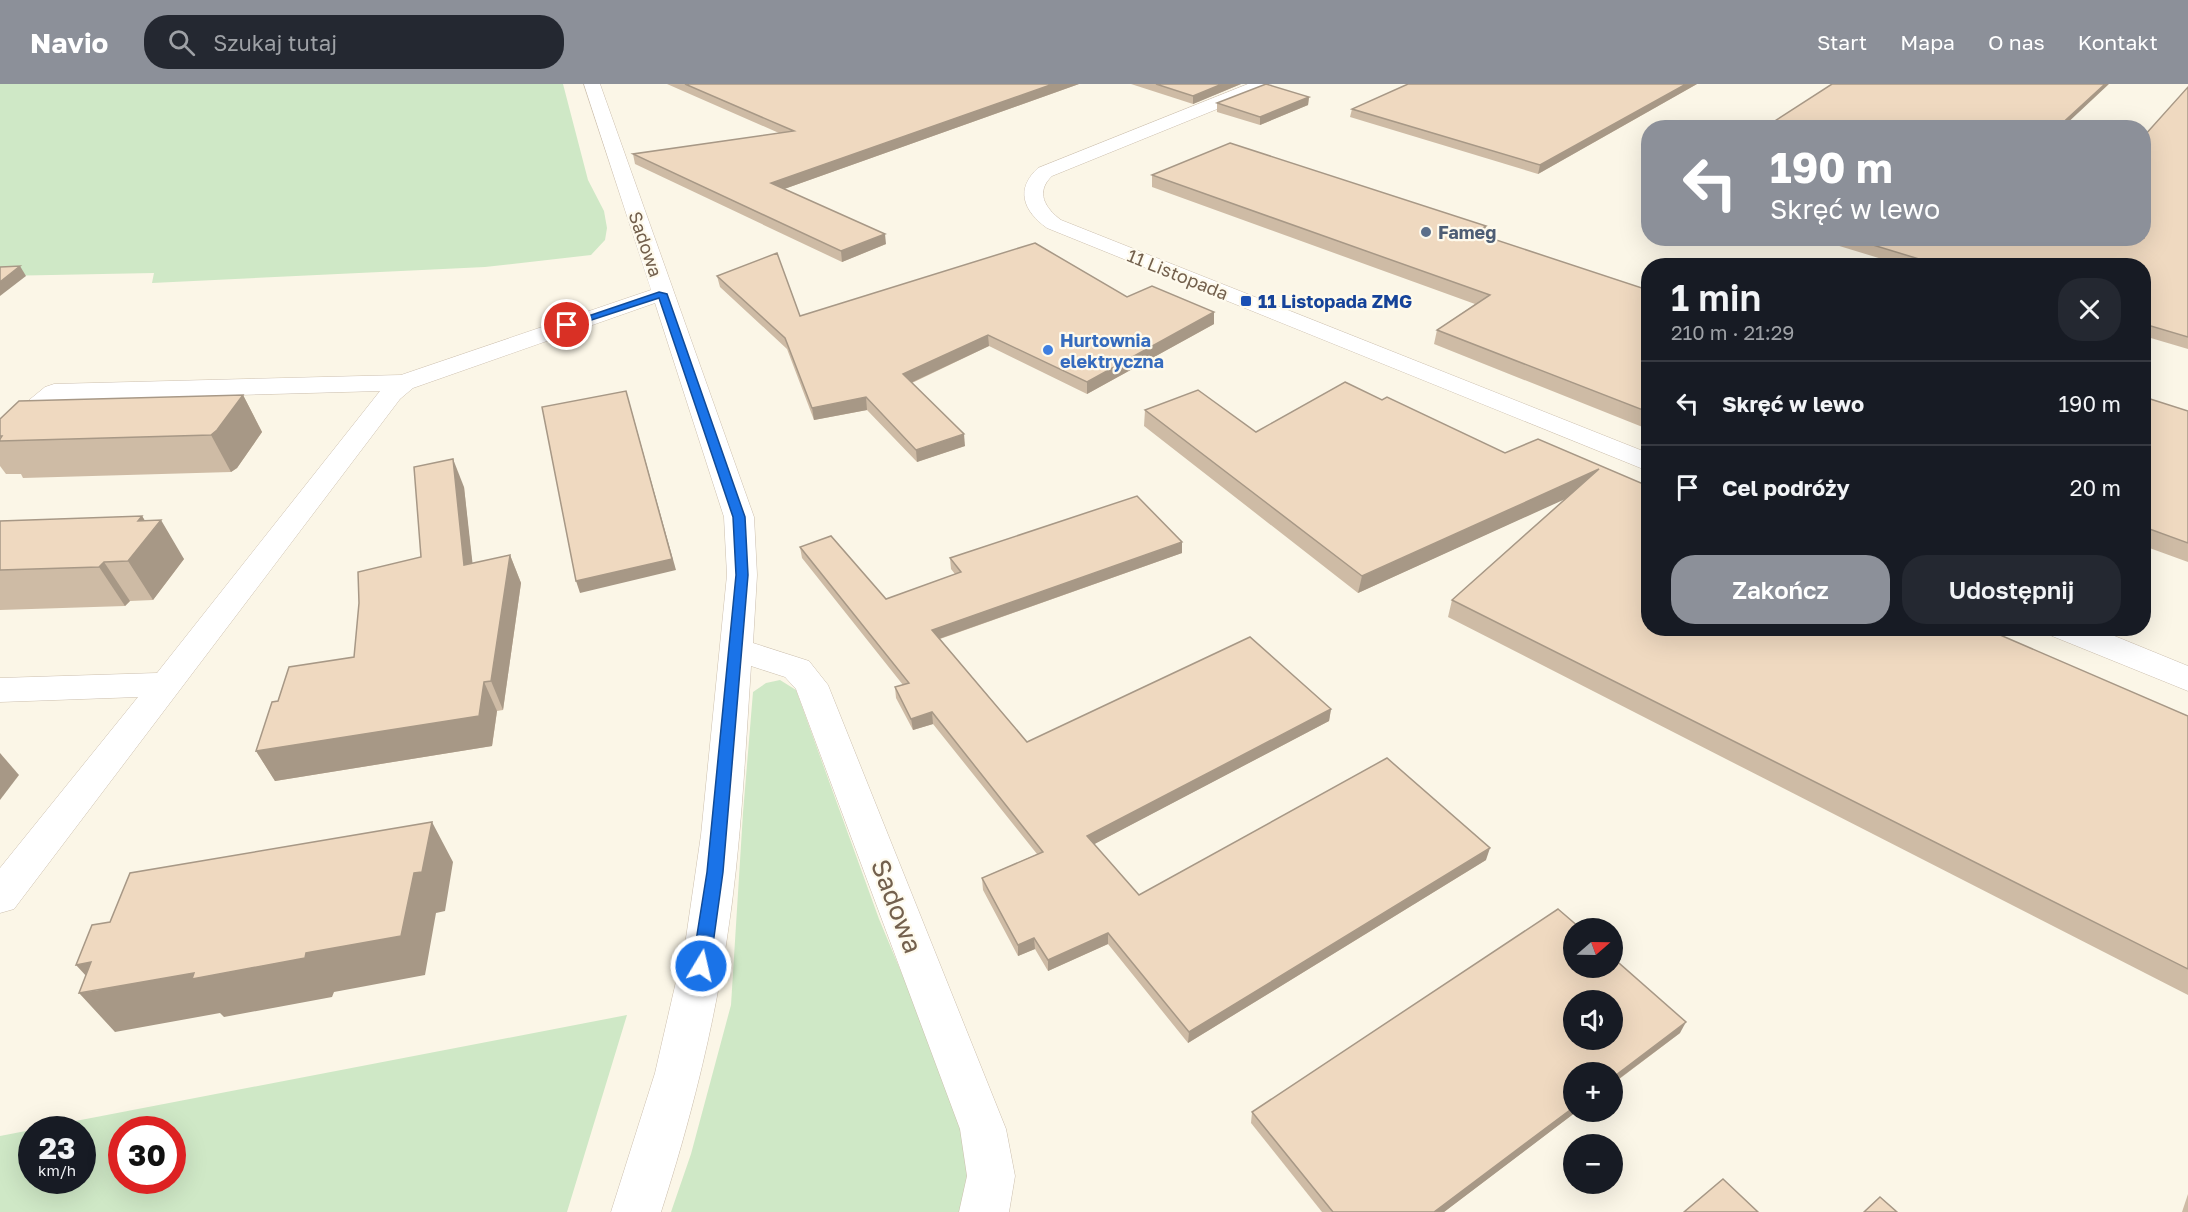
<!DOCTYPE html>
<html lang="pl">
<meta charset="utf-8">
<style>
:root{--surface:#171b24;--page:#242831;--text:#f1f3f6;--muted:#9ea1a6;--line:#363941;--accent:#8c9099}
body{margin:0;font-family:"Golos Text",sans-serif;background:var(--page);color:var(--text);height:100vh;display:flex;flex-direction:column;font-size:22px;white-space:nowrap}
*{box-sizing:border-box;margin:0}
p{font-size:20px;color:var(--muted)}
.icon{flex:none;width:33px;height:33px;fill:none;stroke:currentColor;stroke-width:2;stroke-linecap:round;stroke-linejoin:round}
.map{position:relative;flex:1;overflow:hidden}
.details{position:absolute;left:1641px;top:174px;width:510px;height:378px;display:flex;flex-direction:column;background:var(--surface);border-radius:24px;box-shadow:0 6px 24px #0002}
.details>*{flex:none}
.top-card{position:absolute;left:1641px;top:36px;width:510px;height:126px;border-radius:24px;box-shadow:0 6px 24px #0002;background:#8c9099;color:#fff;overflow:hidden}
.needle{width:39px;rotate:70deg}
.buttons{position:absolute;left:1563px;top:834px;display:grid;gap:12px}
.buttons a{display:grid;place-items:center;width:60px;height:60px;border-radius:50%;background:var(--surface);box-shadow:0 6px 24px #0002;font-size:30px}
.speed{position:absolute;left:18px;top:1032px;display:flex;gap:12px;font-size:30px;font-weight:700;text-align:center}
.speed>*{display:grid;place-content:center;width:78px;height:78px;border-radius:50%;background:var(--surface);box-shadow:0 6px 24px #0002;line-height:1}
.speed small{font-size:15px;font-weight:400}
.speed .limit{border:9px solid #d22;background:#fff;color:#111}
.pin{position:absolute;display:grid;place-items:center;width:51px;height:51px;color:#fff;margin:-26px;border:3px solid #fff;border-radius:50%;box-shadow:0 2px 6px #0007}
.me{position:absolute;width:66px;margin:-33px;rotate:9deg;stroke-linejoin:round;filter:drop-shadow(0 0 4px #0008)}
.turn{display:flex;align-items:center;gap:21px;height:126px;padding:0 30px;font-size:27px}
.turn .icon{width:78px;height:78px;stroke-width:2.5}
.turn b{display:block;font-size:42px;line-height:51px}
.round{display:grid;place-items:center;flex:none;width:63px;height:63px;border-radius:24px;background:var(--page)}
.overview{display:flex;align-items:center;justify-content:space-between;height:102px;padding:0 30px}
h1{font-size:36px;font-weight:600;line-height:45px}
.primary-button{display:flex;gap:12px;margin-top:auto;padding:12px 30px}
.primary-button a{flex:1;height:69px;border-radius:24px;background:var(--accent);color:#fff;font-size:24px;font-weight:600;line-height:69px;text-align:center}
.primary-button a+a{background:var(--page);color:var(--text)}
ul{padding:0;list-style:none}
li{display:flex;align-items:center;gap:18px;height:84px;padding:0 30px;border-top:2px solid var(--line)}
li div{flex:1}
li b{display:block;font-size:22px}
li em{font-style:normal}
header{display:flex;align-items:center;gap:36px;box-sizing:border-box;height:84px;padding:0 30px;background:var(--accent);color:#fff}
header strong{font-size:28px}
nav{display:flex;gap:33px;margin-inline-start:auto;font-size:21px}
.search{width:420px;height:54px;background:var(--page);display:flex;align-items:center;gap:15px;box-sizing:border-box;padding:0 21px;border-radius:24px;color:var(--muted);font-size:22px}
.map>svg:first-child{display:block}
</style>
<header>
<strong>Navio</strong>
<div class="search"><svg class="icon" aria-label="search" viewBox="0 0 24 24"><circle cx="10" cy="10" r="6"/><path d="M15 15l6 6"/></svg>Szukaj tutaj</div>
<nav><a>Start</a><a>Mapa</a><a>O nas</a><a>Kontakt</a></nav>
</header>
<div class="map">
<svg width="2188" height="1128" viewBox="0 0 2188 1128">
<rect width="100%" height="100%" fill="#fbf6e7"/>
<g fill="#cfe8c6" fill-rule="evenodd">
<path d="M0,0H563L588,96L604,127L607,144L605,156L591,171L485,183L152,199L154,189L0,192Z"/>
<path d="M780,596L796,606L879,835L969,1050L968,1108L963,1128H671L691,1070L731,921L743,729L753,608L766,599Z"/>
<path d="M627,931L567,1128H0V1052L31,1046L32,1096H82V1046L34,1045ZM122,1046H172V1096H122Z"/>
</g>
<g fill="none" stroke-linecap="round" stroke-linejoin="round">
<defs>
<g id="minor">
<path d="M584,0H600L754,433L757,491L753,559L809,577L828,601L1006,1045L1015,1092L1009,1128H959L967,1092L960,1045L796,605L785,593L751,582C745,673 741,764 727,854C713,947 690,1038 661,1128H611L655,989L686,854L701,751L727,491L724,433L655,219L413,304L400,315L14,825L0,829V784L138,613L0,618V594L157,589L380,307L61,316L10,360L0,362V340L45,303L54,300L401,291L651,206Z"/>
<path d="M1248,0H1271L1269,4L1052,92C1035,108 1045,124 1061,136L1648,369V387L1047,144C1023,127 1015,105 1038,84Z"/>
<path d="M2047,544H2095L2188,582V607L2052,552Z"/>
</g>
</defs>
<use href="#minor" stroke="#ccbfae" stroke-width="1"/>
<use href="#minor" fill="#fff" fill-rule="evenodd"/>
</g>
<g fill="#cebba5">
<path d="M667,0H1079L784,105L886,160L842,178L635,80L633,70L779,49Z"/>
<path d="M1131,0H1241L1193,20Z"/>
<path d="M1697,0L1538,90L1350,33L1352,25Z"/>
<path d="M2188,3V265L2144,252V182H1905L1813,154H2144Z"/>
<path d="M1309,13L1308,21L1260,41L1217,28V19Z"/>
<path d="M1152,91L1484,152L1648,206V340L1645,344L1434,260L1437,246L1475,220L1152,103Z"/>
<path d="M717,192L800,232L1127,213L1214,228V240L1087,310L989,262L912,299L965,362L917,378L867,326L814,336L787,265L720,203Z"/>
<path d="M243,311L262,348L237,384L231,388L23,394L21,390H6L0,382V335Z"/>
<path d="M2144,313L2188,327V478L2144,462Z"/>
<path d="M1382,316L1505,369L2188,632V911L1448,533L1452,516L1566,414L1358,509L1144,342L1145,326L1256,348Z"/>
<path d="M464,403L472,480L510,471L521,499L503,626L497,627L492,662L275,697L256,667L278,617L354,573L359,519L421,473Z"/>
<path d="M142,432L145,437L184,475L153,516L130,517L125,522L0,526V437Z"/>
<path d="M800,463L886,515L955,490L951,485L950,474L1182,469L940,555L1027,658L1331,625L1329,637L1094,760L1139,811L1486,776L1188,959L1108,860L1048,887L1035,865L1018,872L983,806L982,794L1037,770L933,640L913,646L896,614L895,603L903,601L802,474Z"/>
<path d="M1680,949L1444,1128H1322L1251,1039L1252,1028Z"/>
<path d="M2188,1110V1128H2182Z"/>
</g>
<g fill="#a79886">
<path d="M1053,0H1079L773,109L771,99Z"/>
<path d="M1222,0H1241L1193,20V12Z"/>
<path d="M1686,0H1697L1538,90L1540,81Z"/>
<path d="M2105,0H2109L2062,44H2057Z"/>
<path d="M1309,13L1308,21L1260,41V33Z"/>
<path d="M1486,142L1484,156L1475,149Z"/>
<path d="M885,150L886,160L842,178L841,167Z"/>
<path d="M20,182L26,192L0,212V198Z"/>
<path d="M1214,228V240L1087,310V298Z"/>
<path d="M988,251L989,262L904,302L903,290Z"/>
<path d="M626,307L676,486L580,509L576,497Z"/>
<path d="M243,311L262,348L237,384L231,388L211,351Z"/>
<path d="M866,313L867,326L814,336L812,324Z"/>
<path d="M1648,332V340L1645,344Z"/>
<path d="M964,350L965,362L917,378L916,366Z"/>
<path d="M453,375L464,403L476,510L464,481Z"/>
<path d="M1599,385L1594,402L1358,509L1362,492Z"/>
<path d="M142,432L152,448L161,436L184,475L153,516L128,477L138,437Z"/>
<path d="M1182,458V469L933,557L932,546Z"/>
<path d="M510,471L521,499L503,626L491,597Z"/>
<path d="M104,478L130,517L125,522L99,483Z"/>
<path d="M484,598L497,627L492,662L275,697L256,667Z"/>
<path d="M1331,625L1329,637L1087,764V752Z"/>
<path d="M932,628L933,640L913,646L911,635Z"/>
<path d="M0,669L19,691L0,716Z"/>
<path d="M432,738L453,778L445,827L436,829L425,891L334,908L332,913L224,933L220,929L115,948L79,909L99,906L76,881L91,878L414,789Z"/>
<path d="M1490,764L1486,776L1188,959L1189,948Z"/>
<path d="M1108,849V860L1048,887V876Z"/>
<path d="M1034,854L1035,865L1018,872V861Z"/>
<path d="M1686,938L1680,949L1612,1000V994Z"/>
<path d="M1574,1023V1028H1576L1444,1128H1434Z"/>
</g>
<g fill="#efd9c0" stroke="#a79886" stroke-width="1.5" fill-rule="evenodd">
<path d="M685,0H1053L771,99L885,150L841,167L633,70L794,47Z"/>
<path d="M1156,0H1222L1193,12Z"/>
<path d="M1266,0L1309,13L1260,33L1217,19Z"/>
<path d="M1408,0H1686L1540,81L1352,25Z"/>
<path d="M1832,0H2105L2057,44H1764Z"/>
<path d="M2188,3V253L2144,240V182H1942L1850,154H2144V52Z"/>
<path d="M1230,59L1486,142L1475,149L1648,206V328L1437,246L1490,211L1152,91Z"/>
<path d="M1035,159L1127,213L1152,202L1214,228L1087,298L988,251L903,290L964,350L916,366L866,313L812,324L785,254L717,192L777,169L800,232Z"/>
<path d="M20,182L0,198V183Z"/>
<path d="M1345,298L1382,316L1387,313L1505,369L1538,355L1648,402V544H1984L2188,632V885L1452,516L1599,385L1362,492L1145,326L1198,306L1256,348Z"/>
<path d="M626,307L672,475L576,497L542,323Z"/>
<path d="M243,311L217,346L211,351L0,357V355L2,352H0V335L19,317Z"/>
<path d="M2144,313L2188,327V459L2144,443Z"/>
<path d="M453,375L464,481L510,471L491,597L484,598L479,632L256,667L272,618L278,617L289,583L354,573L359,519L358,488L421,473L414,383Z"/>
<path d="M1137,412L1182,458L932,546L1027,658L1250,553L1331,625L1087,752L1139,811L1387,674L1490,764L1189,948L1108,849L1048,876L1034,854L1018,861L982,794L1043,768L932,628L911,635L895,603L909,599L800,463L831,452L886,515L961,488L950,474Z"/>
<path d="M142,432L138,437L161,436L128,477L104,478L99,483L0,486V437Z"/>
<path d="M432,738L422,788L414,789L401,852L306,869L305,874L192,895L194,889L79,909L91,878L76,881L92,841L110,838L130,789Z"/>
<path d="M1558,825L1580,844H1574V884H1612V873L1686,938L1612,994V988H1574V1023L1434,1128H1333L1252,1028ZM1574,916H1612V956H1574Z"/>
<path d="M1723,1095L1758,1128H1684Z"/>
<path d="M1880,1113L1897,1128H1864Z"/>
</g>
<path fill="#1a73e8" stroke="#114b97" stroke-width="1.5" d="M659,208L667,210L745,433L748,491L723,788L710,882L707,887L701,889L695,887L692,882L707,788L736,491L733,433L659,214L570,243L562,241Z"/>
<circle fill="#5c6f8a" stroke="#fefaed" stroke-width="2" cx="1426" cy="148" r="6"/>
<rect fill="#1a4fb4" stroke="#fefaed" stroke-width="2" x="1240" y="211" width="12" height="12" rx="3"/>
<circle fill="#3f7fe0" stroke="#fefaed" stroke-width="2" cx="1048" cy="266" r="6"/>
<g text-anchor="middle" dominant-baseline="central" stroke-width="4.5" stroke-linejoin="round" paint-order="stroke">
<g font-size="18" font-weight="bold" fill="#4e5e75" stroke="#fefaed" text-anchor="start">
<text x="1438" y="148">Fameg</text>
</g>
<g font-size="18" fill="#73604d" stroke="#fefaed">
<text transform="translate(646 160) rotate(71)">Sadowa</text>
<text transform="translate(1178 190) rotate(22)">11 Listopada</text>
</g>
<g font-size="18" font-weight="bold" fill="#164399" stroke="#fefaed" text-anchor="start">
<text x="1258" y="217">11 Listopada ZMG</text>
</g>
<g font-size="18" font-weight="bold" fill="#366cbe" stroke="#fefaed" text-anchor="start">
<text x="1060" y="256">Hurtownia<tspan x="1060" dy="21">elektryczna</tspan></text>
</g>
<g font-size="26" fill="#73604d" stroke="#fefaed">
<text transform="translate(897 822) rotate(69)">Sadowa</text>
</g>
</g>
</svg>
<div class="buttons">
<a><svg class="needle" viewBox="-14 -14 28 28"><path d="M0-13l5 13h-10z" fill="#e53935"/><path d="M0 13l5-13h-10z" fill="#9ea1a6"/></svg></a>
<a><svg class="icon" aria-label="sound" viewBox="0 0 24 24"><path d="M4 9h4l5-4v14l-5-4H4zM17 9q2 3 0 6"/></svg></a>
<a>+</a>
<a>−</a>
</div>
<div class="speed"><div>23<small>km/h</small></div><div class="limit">30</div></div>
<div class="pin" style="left:567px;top:241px;background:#d93025"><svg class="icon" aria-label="arrive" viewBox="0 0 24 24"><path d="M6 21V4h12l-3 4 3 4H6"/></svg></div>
<svg class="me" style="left:701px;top:882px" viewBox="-20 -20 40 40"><circle r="17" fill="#1a73e8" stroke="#fff" stroke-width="3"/><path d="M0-11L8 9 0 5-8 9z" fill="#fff"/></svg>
<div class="top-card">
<div class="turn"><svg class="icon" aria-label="left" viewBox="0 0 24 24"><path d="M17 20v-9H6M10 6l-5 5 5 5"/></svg><div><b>190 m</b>Skręć w lewo</div></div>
</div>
<section class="details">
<div class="overview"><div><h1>1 min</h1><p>210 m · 21:29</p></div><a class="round"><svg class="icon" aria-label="close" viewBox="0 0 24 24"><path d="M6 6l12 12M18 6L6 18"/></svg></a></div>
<ul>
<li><svg class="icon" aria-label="left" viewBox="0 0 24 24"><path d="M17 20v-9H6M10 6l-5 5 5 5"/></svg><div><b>Skręć w lewo</b></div><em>190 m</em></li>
<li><svg class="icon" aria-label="arrive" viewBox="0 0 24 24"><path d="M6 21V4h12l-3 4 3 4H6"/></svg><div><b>Cel podróży</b></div><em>20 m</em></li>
</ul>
<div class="primary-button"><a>Zakończ</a><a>Udostępnij</a></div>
</section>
</div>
